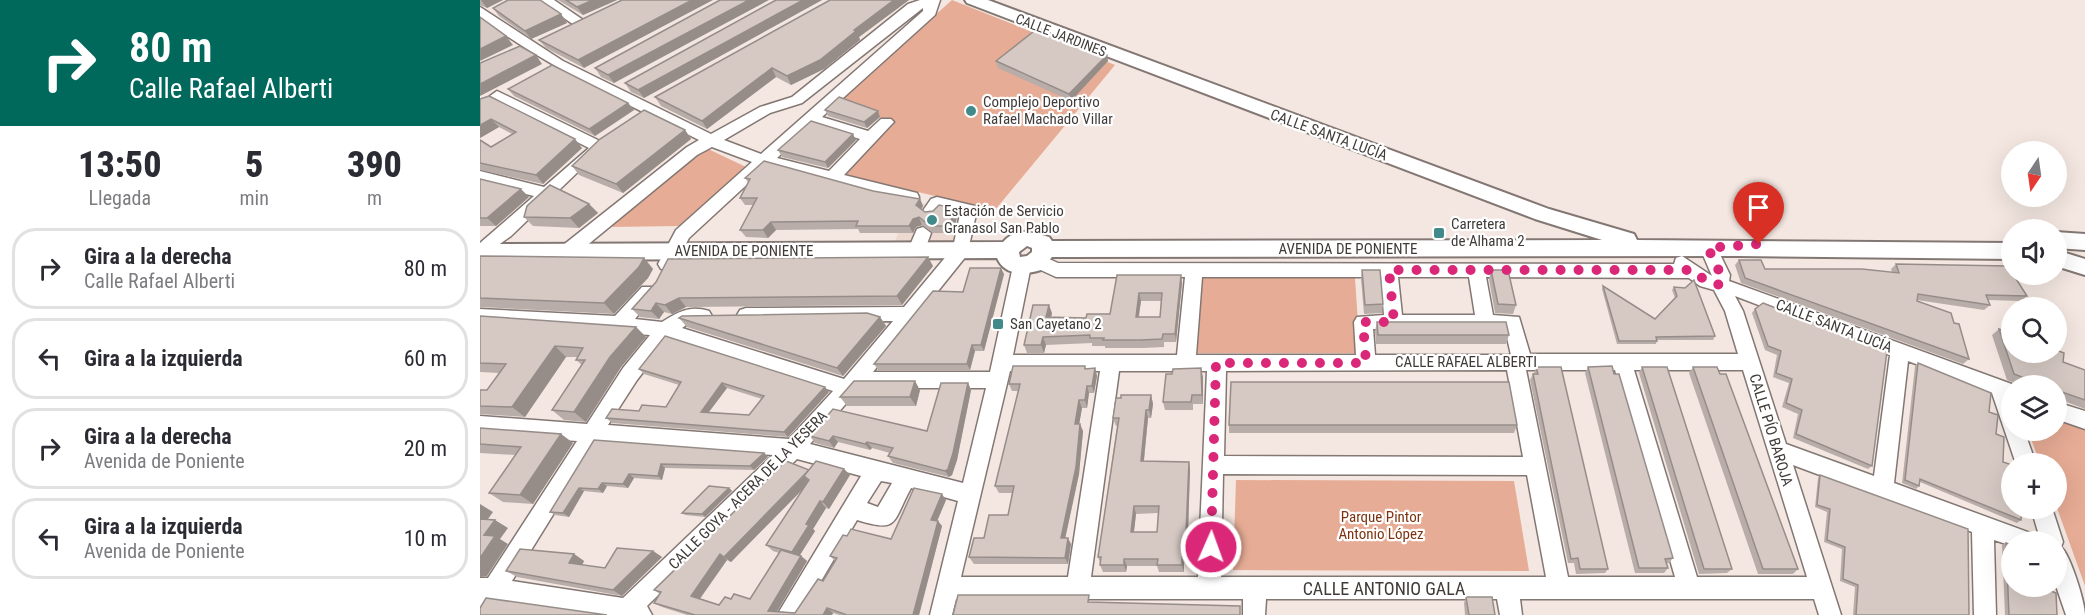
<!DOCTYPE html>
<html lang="es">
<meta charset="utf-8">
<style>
:root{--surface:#fff;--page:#f2f2f3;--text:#2b2b33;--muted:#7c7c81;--line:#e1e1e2}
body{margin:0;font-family:"Roboto Condensed",sans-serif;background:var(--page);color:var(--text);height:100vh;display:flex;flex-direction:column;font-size:22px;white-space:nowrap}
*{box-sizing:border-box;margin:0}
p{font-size:20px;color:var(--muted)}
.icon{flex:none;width:33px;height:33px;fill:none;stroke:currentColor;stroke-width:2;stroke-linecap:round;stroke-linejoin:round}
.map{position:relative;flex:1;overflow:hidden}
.side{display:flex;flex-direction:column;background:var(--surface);width:480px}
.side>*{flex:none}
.hud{background:#00695c;color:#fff;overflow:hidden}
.needle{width:39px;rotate:193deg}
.tools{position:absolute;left:1521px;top:141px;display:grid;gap:12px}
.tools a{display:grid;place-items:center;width:66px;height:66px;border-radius:50%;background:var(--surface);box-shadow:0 6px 24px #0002;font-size:30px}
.pin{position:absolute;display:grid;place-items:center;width:51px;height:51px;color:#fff;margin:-62px -26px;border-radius:50% 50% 50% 0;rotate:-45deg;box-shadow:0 0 6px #0007}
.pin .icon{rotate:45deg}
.me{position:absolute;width:66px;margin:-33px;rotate:2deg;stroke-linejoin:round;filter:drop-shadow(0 0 4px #0008)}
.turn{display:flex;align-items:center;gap:21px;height:126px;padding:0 30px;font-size:27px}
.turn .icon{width:78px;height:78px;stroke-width:2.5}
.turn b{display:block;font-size:42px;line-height:51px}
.eta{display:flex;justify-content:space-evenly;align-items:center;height:102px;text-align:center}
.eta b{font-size:36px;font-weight:800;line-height:42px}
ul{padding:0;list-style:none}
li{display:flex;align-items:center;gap:18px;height:81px;margin:0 12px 9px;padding:0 18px;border:3px solid var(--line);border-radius:24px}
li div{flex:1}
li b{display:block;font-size:22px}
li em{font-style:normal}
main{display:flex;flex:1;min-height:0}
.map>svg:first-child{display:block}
</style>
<main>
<section class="side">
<div class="hud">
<div class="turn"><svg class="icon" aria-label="right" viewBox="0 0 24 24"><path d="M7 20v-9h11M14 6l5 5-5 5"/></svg><div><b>80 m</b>Calle Rafael Alberti</div></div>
</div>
<div class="eta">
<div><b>13:50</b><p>Llegada</p></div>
<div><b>5</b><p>min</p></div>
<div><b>390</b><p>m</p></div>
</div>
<ul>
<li><svg class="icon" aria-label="right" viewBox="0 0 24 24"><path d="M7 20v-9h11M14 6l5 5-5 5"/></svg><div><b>Gira a la derecha</b><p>Calle Rafael Alberti</p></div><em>80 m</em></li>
<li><svg class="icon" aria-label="left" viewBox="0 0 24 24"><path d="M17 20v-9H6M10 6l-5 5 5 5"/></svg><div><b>Gira a la izquierda</b></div><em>60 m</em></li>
<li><svg class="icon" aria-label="right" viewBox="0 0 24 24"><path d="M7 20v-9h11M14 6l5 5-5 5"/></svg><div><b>Gira a la derecha</b><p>Avenida de Poniente</p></div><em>20 m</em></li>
<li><svg class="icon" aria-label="left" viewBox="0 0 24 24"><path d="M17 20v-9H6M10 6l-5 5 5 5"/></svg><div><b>Gira a la izquierda</b><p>Avenida de Poniente</p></div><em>10 m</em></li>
</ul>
</section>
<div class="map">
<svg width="1605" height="615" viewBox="0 0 1605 615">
<rect width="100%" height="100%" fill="#f4e7e1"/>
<path fill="#edd9d0" d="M431,201L483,212L475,241H415Z"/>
<g fill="#e7ac95">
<path d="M472,0L635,65L515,210L365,175V168L411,122L359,101Z"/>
<path d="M226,148L266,167L200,226L130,227Z"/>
<path d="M720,278H875L880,353H715Z"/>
<path d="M1577,420L1605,430V586L1577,508L1576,464L1560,463L1548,431L1576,430Z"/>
<path d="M756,480L1034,481L1049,571L753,570Z"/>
</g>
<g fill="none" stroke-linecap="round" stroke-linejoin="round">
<defs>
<g id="minor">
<path d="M58,0H74L109,24L102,28L97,27Z"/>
<path d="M440,0H460L455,15L342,117L388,131L401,119H411L414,122L411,125L364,175L437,193L439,197L437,201L431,203L287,166L209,238L193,269H181L178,264L196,230L272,162L232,147L217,155L94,256H82L79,251L82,246L207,147L219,140C144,102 68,68 0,17V7L83,61L231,134L280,107L312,97L428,4ZM443,8V11L281,154L244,140L290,113L322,103ZM333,125L380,139L349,171L297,158Z"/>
<path d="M17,91L122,142L125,146L31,236L0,258V243L54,196L0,183V171L64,187L109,148L12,99L10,96Z"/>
<path d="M457,197L495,206L497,210L487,255L393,372H510L533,266L536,261H548L551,266L533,355H697L705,277H576L552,266L549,261L552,256L558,254L578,263L1194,264L1196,258L1202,256L1232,276L1220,248L1223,244H1235L1250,275L1249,281L1537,386H1532V430H1544L1556,464H1536L1512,393L1428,361L1414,483L1556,535L1559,542H1532V546L1514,540L1516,615H1494L1492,532L1313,465L1361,615H1339L1334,599H1040L1042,615H1020L1017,599H786L785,615H763V599H476L472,615H450L478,501L431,488C412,523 419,533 377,520L321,615H297L381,476L317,459L167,606L172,615H105L19,602L11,615H0V578H8L97,441L0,434V416L107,424L143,368L170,335L0,323V309L135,316L162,287H174L177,292L155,319L182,322C198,312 210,305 229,311L232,316L229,321L209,323L202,328L364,379L413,321L266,322L260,320L257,315L260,310L266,308L424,307L473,248L480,214L461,210L456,216L450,218L442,212L451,199ZM722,277H901L904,315L877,317L874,322L876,355H716ZM918,277H989L995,315H922ZM1006,277L1209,278L1220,286L1234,290L1245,311L1258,354H1050L1039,317L1013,315ZM1255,296L1410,355L1394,476L1306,444L1263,311ZM893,329H1025L1031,355H895ZM189,339L353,391L309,439L128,425L157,380ZM1027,370L1043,457L744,456L746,371ZM1046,370H1135L1195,577H1088ZM1154,370H1263L1327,577H1217ZM530,371H620L588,577H481ZM639,371H727L718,577H611ZM380,388H506L483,483L330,444ZM118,442L293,455L143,598L32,581ZM743,474L1047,475L1066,577H741ZM401,481L412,483L398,507L387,503Z"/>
<path d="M443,227L451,233L443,255H431L428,250L437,229Z"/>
<path d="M1576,402L1605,411V429L1576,419Z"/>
<path d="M1551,508H1572L1583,542L1581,547C1590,554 1605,602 1605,615H1586L1576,586V542H1561Z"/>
</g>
<g id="major">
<path d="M485,0H508L1069,209L1154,234L1157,240L1532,243V259L1259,256L572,257L561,270C544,275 525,276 517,258L0,260V244L523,242C536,227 552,232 569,237L572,241L1122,240L1055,219L487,3ZM547,246L552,248V252L547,256L540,257L539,252Z"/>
<path d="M1576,232L1605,234V250L1576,248Z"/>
<path d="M1576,250L1605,259V275L1576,266Z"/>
</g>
</defs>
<use href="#minor" stroke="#837773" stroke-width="3"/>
<use href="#major" stroke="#837773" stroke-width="4"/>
<use href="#minor" fill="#fff" fill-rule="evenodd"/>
<use href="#major" fill="#fff" fill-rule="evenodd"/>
</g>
<g fill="#b8ada9" fill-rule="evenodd">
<path d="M0,0H23L7,8L0,5Z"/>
<path d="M78,0H137L103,15Z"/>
<path d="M142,0L104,68L66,48L59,40Z"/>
<path d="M240,0L134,83L121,77L115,68Z"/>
<path d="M296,0H342L164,98L151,92L145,83Z"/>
<path d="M350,0H429L379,37L380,40L344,69L311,85L296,77L227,129L181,106L175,97Z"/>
<path d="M13,8L81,14L87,23L51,39L19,16Z"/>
<path d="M516,61H628L591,101L518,68Z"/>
<path d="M28,89L148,103L154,110L115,136L34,96Z"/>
<path d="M0,99L102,148L63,184L0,170V140L11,147L32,134L19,127L0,138Z"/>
<path d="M345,110L400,117L387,128L348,116Z"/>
<path d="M205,130L211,139L143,193L99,175L92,166Z"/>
<path d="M376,140L348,168L302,157L298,150Z"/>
<path d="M265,178L393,191L440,199L443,206L441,209L445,212L477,216L474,233H453L442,225L436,227L433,233H380L378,229L296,230L288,238L266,237L260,230L273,205H265L260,198L268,182Z"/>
<path d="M0,179L49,197L16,226H0Z"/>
<path d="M109,204L118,213L99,228L53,226L44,217Z"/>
<path d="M0,256L164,258L173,269L168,278L134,314L0,307Z"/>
<path d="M1259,260L1285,269L1412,272L1411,269L1416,264L1547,296L1541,301L1508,300L1510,305L1504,310L1437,300L1489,359L1483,364L1261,283L1255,265Z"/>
<path d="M453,266L422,305L206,307L192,314L184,312L179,319L160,317L152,309L176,282Z"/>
<path d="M882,270L903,304L902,313L884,314L881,279Z"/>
<path d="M1011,270L1036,305L1033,314L1015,313L1009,279Z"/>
<path d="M524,274L504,351H495L490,370H398L394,364L483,292Z"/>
<path d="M637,275H701L702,283L696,342H684V347L663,348H625V346H612V343L566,345L564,353H547L544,345L572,313L571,317L606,318L630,314ZM661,301H681L680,317H659Z"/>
<path d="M1123,286L1175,319L1195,298L1192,290L1194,287L1235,336L1233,340H1177L1176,344H1137L1122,289Z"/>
<path d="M1275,309L1392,466L1388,469L1313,438L1318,414L1302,407L1309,383L1293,377L1297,355L1285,350L1272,313Z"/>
<path d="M0,316L156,327L166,337L141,367L106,422L84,420L72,410L102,365L96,360L97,357H86L45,417L0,414V390H7L19,373L0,372Z"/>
<path d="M400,317L406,326L363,376L207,327L199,318Z"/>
<path d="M897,322L1029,335L1026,344H896L895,331Z"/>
<path d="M1519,329L1583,362L1605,370V409L1576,398V386H1542L1527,380L1512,335Z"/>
<path d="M1438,363L1509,412L1516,434L1523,462L1532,508L1541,520L1537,523L1440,482L1439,486L1436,489L1422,483L1435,366Z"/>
<path d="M1056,367L1128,569L1125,573L1096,574L1094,563H1088L1050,380L1053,374H1054Z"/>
<path d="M1108,367L1193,558L1189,563H1187L1188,568L1184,573H1155L1105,373Z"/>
<path d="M1162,367L1252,569L1247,573L1219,574L1159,373Z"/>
<path d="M1213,367L1318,569L1313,574H1278L1209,373Z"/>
<path d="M615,368L617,376L614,393H609L607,408H602L599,424L603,431L599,474L585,538L591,544L588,564H494L489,557L504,538L528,515L532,493H519L515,486L538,391H532L529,384L606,369Z"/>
<path d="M159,369L349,392L308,437L132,423L126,418L159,411L186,407L199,385L164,374ZM247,388L282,399L269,415L229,412Z"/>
<path d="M723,377V404H713V410H685L683,402Z"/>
<path d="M488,383L491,390L477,460L472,475L469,477L413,463L408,456L410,453L392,448L390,450L358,442L354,448L335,443L330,436L447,431Z"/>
<path d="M440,390L436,406H367L360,397Z"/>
<path d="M671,395L673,404L671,418H668L664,461L710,469L707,564L704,563V572H679L677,566H647L646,572H623L620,565V562L618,557L637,426H636L633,418L641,398ZM678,513L677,532H654L656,514Z"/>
<path d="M749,425H1037L1034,433H749Z"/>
<path d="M0,428L81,434L93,443L53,504L23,502L9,493L36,455L0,453Z"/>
<path d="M114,440L284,453L288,457L274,470L185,468L182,480L154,478L148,488L127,486L123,493L104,491L89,517L75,515L70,512Z"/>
<path d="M364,469L370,475L349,509L346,508L333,529L335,531L320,555L327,561L297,611L315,613L343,581L355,561L350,556L367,536L411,539L466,500L457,521L462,526L439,615H359L353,613L352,615H207L182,607L174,603L180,594L174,590L329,470ZM324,487L286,545L293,551L299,553L270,599H251L239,605L220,599L247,560L251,562Z"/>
<path d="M1340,475L1489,615H1373L1375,587L1360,581L1362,549L1344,542L1347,512L1335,507L1338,478Z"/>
<path d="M249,488L252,491L225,517L205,515L202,513Z"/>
<path d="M1526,543L1566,589L1577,615H1525L1522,545Z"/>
<path d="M173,551L182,557L142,596L37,577L26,571L94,554L104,561L102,565L125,568Z"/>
<path d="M986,597L1015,615H985L984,603Z"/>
</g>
<g fill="#968d89">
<path d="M1,0H23L7,8Z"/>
<path d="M113,0H137L103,15L97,7Z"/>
<path d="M212,0H233L104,68L98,60Z"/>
<path d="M269,0H289L134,83L128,75Z"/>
<path d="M323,0H342L164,98L158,90Z"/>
<path d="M414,0H429L379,37L380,40L344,69L311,85L307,76L374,30Z"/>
<path d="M81,14L87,23L51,39L45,31Z"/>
<path d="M26,36L33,45L0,61V49Z"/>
<path d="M56,55L62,64L0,96V84Z"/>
<path d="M627,55L628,61L591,101L589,94Z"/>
<path d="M292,68L296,77L227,129L222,121Z"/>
<path d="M148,103L154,110L115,136L109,129Z"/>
<path d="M398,111L400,117L387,128L384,122Z"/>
<path d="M11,119L19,127L0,138V125Z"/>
<path d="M205,130L211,139L143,193L136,184Z"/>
<path d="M373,134L376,140L348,168L345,162Z"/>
<path d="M95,139L102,148L63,184L56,175Z"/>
<path d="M41,189L49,197L16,226L7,218Z"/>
<path d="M440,199L443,206L440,212L436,205Z"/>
<path d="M109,204L118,213L99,228L90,218Z"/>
<path d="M474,208L477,216L474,233L470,226Z"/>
<path d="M439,217L442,225L436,227L433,233L429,226L433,219Z"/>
<path d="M291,222L296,230L288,238L283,230Z"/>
<path d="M448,257L453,266L422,305L417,296Z"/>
<path d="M164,258L173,269L168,278L134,314L124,303Z"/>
<path d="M521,268L524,274L504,351L501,345Z"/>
<path d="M701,275L702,283L696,342L695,334Z"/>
<path d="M659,293L661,301L657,325L656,317Z"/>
<path d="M199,298L206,307L192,314L185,305Z"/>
<path d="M176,303L184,312L179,319L171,311Z"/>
<path d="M569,305L572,313L569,326L566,317Z"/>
<path d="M400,317L406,326L363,376L357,368Z"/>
<path d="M156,327L166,337L141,367L106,422L94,412L130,357Z"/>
<path d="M563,337L566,345L564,353L561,345Z"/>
<path d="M492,345L495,351L490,370L487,364Z"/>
<path d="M75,346L86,357L45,417L32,407Z"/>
<path d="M615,368L617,376L614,393L612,386Z"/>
<path d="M721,368L723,377V404L722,395Z"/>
<path d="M435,381L440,390L436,406L430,397Z"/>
<path d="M242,383L247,388L225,417L221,412Z"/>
<path d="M488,383L491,390L477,460L472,475L469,477L465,471Z"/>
<path d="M607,386L609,393L607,408L605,400Z"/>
<path d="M345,387L349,392L308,437L304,432Z"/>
<path d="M671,395L673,404L671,418L669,410Z"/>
<path d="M599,400L602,408L598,431L595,424Z"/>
<path d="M666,410L668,418L663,468L661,461Z"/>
<path d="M600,424L603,431L599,474L584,544L581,538Z"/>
<path d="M81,434L93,443L53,504L40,495Z"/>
<path d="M353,436L358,442L354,448L349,441Z"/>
<path d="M387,442L392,448L390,450L385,444Z"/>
<path d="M284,453L288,457L274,470L270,466Z"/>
<path d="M709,462L710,469L707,564L705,557Z"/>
<path d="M181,464L185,468L182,480L178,476Z"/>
<path d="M364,469L370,475L349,509L343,502Z"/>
<path d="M330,470L324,476L330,482L251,562L244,557Z"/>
<path d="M149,474L154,478L148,488L143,484Z"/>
<path d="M122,483L127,486L123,493L118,489Z"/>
<path d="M99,488L104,491L89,517L83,513Z"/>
<path d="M249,488L252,491L225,517L222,514Z"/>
<path d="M462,494L466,500L455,526L451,520Z"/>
<path d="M340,501L346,508L333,529L335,531L318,558L312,552L326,524Z"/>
<path d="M0,504L13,512L3,526L0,524Z"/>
<path d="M654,506L656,514L653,539L651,532Z"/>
<path d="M15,520L28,528L20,539L28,544L7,576L0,577V558L4,535Z"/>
<path d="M458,521L462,526L439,615H433Z"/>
<path d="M588,538L591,544L588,564L585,558Z"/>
<path d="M173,551L182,557L142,596L133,590Z"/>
<path d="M94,554L104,561L100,569L89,563Z"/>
<path d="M240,554L247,560L218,601L211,596Z"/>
<path d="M321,556L327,561L295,615L288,611Z"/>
<path d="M702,557L704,563V572L702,565Z"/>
<path d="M644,559L647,566L646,572L644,565Z"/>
<path d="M347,608L353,613L352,615H343Z"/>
</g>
<g fill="#d6c9c4" stroke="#968d89" stroke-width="1.5" fill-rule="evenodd">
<path d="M28,0H60L81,14L45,31L13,8Z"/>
<path d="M86,0H113L97,7Z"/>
<path d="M142,0H212L98,60L59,40Z"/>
<path d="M240,0H269L128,75L115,68Z"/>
<path d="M296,0H323L158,90L145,83Z"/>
<path d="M350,0H414L374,30L376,31L340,60L307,76L292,68L222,121L175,97Z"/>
<path d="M0,17L26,36L0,49Z"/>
<path d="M558,28L627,55L589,94L516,61Z"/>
<path d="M40,46L56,55L0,84V63Z"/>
<path d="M72,65L148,103L109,129L28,89Z"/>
<path d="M9,96L95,139L56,175L0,163V140L11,147L36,132L11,119L0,125V99Z"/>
<path d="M359,97L398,111L384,122L345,110Z"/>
<path d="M164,110L205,130L136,184L92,166L120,139Z"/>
<path d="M331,121L373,134L345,162L298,150Z"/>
<path d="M284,161L393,191L440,199L436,205L445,212L453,211L459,205L474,208L470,226H450L439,217L433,219L429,226H376L378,221L291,222L283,230H260L277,198H260L270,179L265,178Z"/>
<path d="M0,179L41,189L7,218H0Z"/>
<path d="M70,185L109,204L90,218L44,217L47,206Z"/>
<path d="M0,256L164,258L159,267L124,303L0,298Z"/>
<path d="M448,257L417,296L199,298L185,305L176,303L171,311L152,309L176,282L188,259Z"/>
<path d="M1259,260H1281L1285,269H1382L1419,273L1416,264L1528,266L1532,272V274H1533L1547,296L1506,295L1510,305L1438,294L1437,301L1471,313L1474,323L1479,324L1489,359L1265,278Z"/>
<path d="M490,268H521L501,345H492L487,364H394L453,291L483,292Z"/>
<path d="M882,270H900L903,304L885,305Z"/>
<path d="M1011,270H1028L1036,305L1018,304Z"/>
<path d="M637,275H701L695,334H683L682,339L661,340H623L624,338H610V335L563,337L561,345H544L553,305H569L566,317L606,318L607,314H630ZM659,293H682L680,317H656Z"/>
<path d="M1214,280L1235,336L1176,337L1177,341H1139L1123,286L1175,319L1197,296L1194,287L1205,288Z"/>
<path d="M1283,303L1407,351L1392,466L1316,434L1322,410L1306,403L1312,379L1296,373L1301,351L1288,346L1275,309Z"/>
<path d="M387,313L400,317L357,368L199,318L202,316Z"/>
<path d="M0,316L156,327L130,357L94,412L72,410L105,360H96L103,348L75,346L32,407L0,406V390H7L26,364L0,363Z"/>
<path d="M897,322H1026L1029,335H898Z"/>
<path d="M1519,329L1532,334V352H1576V350L1584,353L1583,362L1605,370V400L1576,390V386H1565L1534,374Z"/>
<path d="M185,336L345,387L304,432L126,418L132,409L159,411L162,405L186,407L201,382L159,369ZM242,383L284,396L269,415L221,412Z"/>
<path d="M1438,363L1511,393L1509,412L1518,415L1516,434L1524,437L1523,462L1532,465V508H1542L1541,520L1440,479L1439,486L1425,480Z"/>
<path d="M533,366H605V369L615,368L612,386H607L605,400H599L595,424H600L596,467L581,538H588L585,558L489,557L494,538H504L509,515H528L534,486H515L540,384H529Z"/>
<path d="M1132,366L1134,374H1139L1193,558L1185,559L1188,568H1159L1108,367Z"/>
<path d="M1056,367H1081L1128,569H1100L1098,558L1091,559L1053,374H1058Z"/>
<path d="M1162,367H1187L1252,569H1224Z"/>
<path d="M1213,367H1237L1240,374H1246L1318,569H1283Z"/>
<path d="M721,368L722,395H712L711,402H683L686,374H692L693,369Z"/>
<path d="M374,381H435L430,397H360Z"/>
<path d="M751,382H1029L1037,425H749Z"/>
<path d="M461,383H488L473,453L468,469L465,471L408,456L413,448L387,442L385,444L353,436L349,441L330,436L353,409L447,431Z"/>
<path d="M641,395H671L669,410H666L661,461L709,462L705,557H702V565H677L678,559H644V565H620L621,557H618L639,418H633L636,398H641ZM654,506H679L677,532H651Z"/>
<path d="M0,428L81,434L40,495L9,493L41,447L0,444Z"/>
<path d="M114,440L284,453L270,466L181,464L178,476L149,474L143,484L122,483L118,489L99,488L83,513L70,512Z"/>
<path d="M306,461L329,470L324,475L244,557L240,554L211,596L239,605L245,597L251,599L254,594L270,599L301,550L321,556L288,611L315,613L338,579L343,581L357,558L350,556L363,535L367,536L371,529L411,539L434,488L462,494L451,520L458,521L433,615H367L347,608L343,615H215L174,603L181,592L174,590Z"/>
<path d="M336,461L364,469L343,502L340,501L326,524L329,525L312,552L286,545L329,480L324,476Z"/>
<path d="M1340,475L1488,529L1489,615H1376L1378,585L1363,579L1365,547L1347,540L1350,509L1337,505Z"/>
<path d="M229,486L249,488L222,514L202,513Z"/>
<path d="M0,519L15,520L4,535L15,536L0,558Z"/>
<path d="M1526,543L1532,545V586H1566V589L1576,593L1577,615H1529Z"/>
<path d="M137,548L173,551L133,590L26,571L40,549L94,554L89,563L125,568Z"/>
<path d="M478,595H609L608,602L760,606V615H473Z"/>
<path d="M986,597H1012L1015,615H989Z"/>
<path d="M6,598L127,615H0V608Z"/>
</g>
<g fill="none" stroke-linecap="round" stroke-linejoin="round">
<path stroke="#db2777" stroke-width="10" stroke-dasharray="0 18" d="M731,547L736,363H886L883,322H914L909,270H1212L1226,281L1240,285L1241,275L1228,248L1279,244"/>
</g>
<g fill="#428a8a" stroke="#fff" stroke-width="2">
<circle cx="491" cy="111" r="6"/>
<circle cx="452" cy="220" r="6"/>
<rect x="953" y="227" width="12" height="12" rx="3"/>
<rect x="512" y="318" width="12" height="12" rx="3"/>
</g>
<g text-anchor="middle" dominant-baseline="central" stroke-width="4.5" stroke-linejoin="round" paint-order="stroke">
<g font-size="14" fill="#403b39" stroke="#fff">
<text transform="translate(581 35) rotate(21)">CALLE JARDINES</text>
</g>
<g font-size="15" fill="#403b39" stroke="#fff" text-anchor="start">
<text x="503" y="102">Complejo Deportivo<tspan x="503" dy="17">Rafael Machado Villar</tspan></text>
<text x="464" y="211">Estación de Servicio<tspan x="464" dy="17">Granasol San Pablo</tspan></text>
<text x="971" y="224">Carretera<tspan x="971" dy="17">de Alhama 2</tspan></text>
<text x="530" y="324">San Cayetano 2</text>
</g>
<g font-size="15" fill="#403b39" stroke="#fff">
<text transform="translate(849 135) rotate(20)">CALLE SANTA LUCÍA</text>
<text x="868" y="249">AVENIDA DE PONIENTE</text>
<text x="264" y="251">AVENIDA DE PONIENTE</text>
<text transform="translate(1354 326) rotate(21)">CALLE SANTA LUCÍA</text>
<text x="986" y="362">CALLE RAFAEL ALBERTI</text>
<text transform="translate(1291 430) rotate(73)">CALLE PÍO BAROJA</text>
<text transform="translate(268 490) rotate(-45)">CALLE GOYA - ACERA DE LA YESERA</text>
</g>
<g font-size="15" fill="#7d3310" stroke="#fff">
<text x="901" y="517">Parque Pintor<tspan x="901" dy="17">Antonio López</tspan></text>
</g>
<g font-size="18" fill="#403b39" stroke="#fff">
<text x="904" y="588">CALLE ANTONIO GALA</text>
</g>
</g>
</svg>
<div class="tools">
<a><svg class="needle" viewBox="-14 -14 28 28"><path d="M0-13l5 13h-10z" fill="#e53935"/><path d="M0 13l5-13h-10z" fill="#7c7c81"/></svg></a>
<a><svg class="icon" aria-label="sound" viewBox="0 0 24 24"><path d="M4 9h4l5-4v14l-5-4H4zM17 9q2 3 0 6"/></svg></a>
<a><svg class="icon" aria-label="search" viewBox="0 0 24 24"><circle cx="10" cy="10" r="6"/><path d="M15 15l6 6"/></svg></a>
<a><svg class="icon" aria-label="layers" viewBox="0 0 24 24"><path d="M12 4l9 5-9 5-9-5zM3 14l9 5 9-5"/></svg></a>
<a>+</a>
<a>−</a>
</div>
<div class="pin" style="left:1279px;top:244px;background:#d93025"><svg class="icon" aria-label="arrive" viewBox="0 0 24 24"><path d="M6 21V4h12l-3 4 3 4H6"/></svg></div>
<svg class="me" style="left:731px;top:547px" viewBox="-20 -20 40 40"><circle r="17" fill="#db2777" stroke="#fff" stroke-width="3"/><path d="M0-11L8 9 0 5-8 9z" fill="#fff"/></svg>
</div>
</main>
